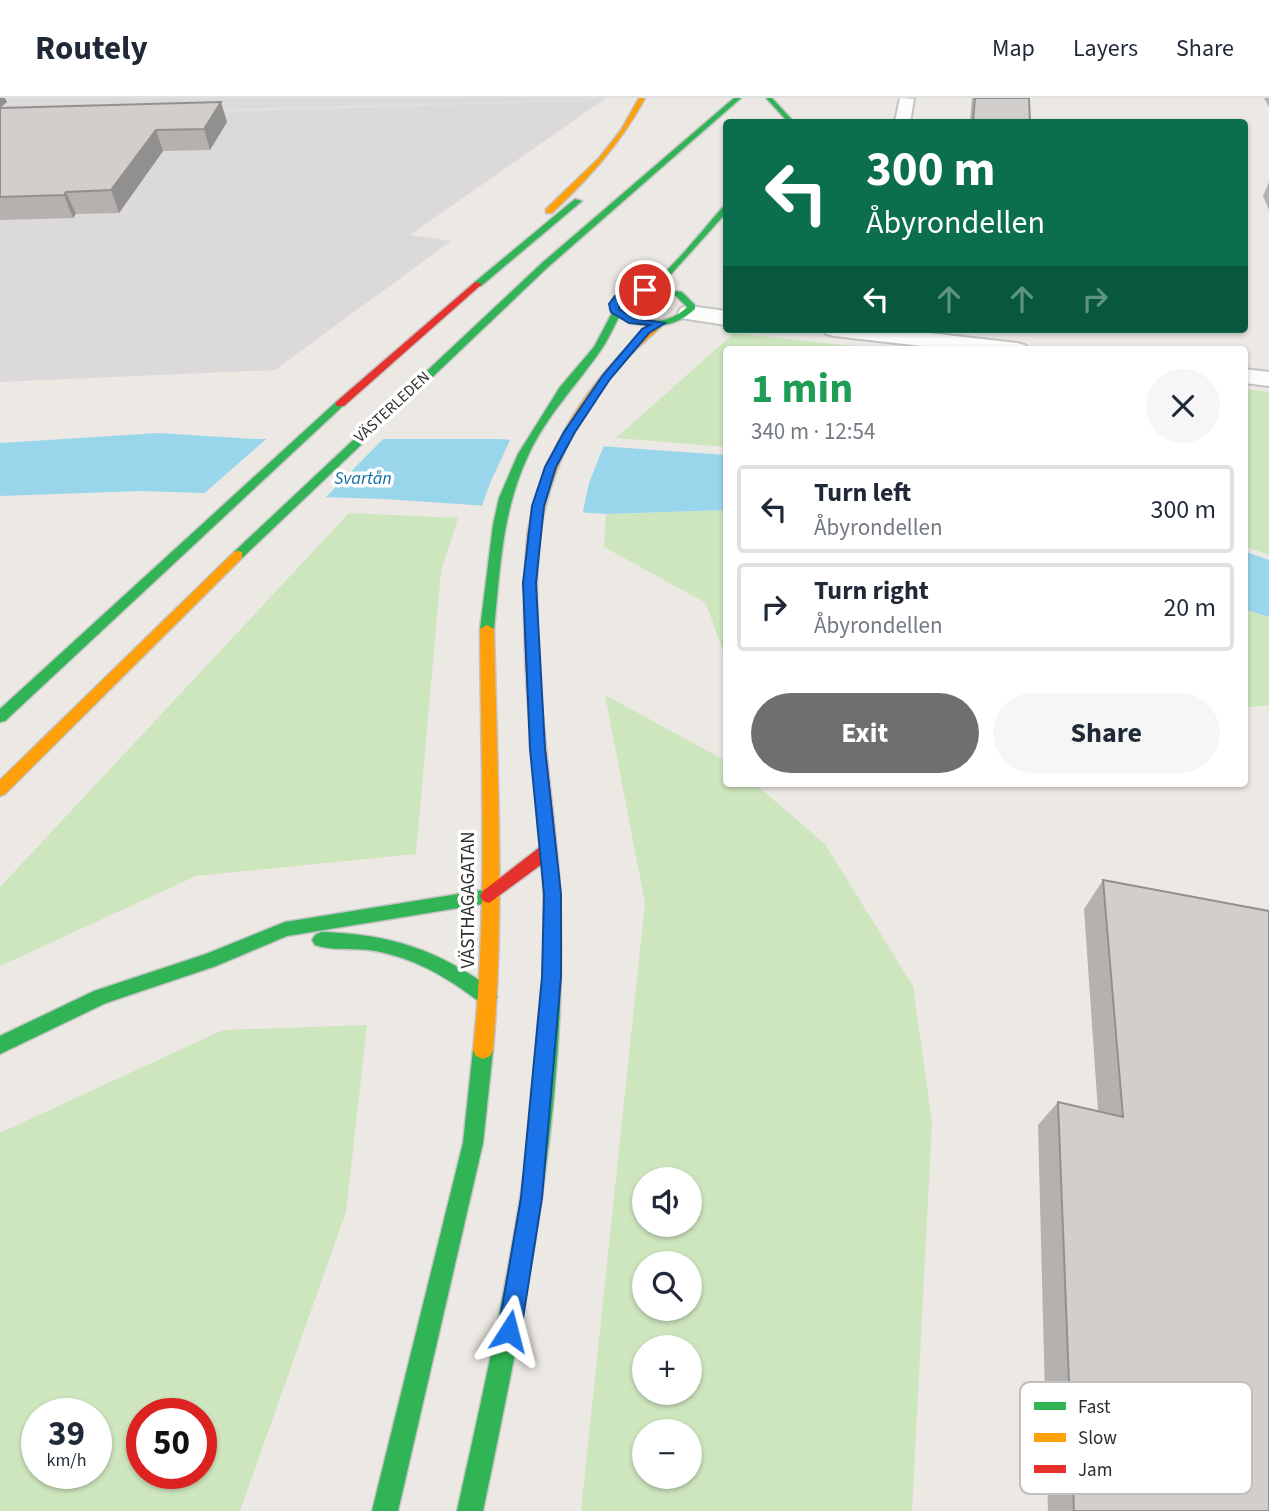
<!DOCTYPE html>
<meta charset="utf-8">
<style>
:root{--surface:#fff;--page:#f6f6f7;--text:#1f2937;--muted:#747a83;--line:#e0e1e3;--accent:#706f6e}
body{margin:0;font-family:"Source Sans 3",sans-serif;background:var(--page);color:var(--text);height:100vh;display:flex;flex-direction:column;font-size:26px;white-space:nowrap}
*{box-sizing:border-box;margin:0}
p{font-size:23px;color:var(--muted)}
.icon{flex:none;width:38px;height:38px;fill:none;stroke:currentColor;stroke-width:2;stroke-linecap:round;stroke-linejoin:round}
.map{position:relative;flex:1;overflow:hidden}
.side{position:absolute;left:723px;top:248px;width:525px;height:441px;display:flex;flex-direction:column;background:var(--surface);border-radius:7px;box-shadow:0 2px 5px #0004}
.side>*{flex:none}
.guide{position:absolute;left:723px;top:21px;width:525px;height:214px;border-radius:7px;box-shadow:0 2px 5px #0004;background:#0b6e4f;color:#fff;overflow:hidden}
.controls{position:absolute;left:632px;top:1069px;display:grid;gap:14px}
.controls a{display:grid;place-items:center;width:70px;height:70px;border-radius:50%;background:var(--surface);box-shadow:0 2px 5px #0004;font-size:35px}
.speed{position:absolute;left:21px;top:1300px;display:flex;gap:14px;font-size:35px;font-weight:700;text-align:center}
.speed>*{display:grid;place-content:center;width:91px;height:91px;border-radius:50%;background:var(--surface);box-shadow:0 2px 5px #0004;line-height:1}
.speed small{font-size:18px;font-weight:400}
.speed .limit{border:10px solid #d22;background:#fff;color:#111}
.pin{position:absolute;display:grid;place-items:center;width:60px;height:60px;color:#fff;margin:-30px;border:4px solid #fff;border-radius:50%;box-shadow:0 2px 7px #0007}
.me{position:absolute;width:77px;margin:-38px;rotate:9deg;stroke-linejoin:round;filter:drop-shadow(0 0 5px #0008)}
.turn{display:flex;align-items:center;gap:24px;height:147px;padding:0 28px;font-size:32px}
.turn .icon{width:91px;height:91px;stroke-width:2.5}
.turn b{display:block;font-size:49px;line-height:60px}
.lanes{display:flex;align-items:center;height:66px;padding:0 28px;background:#0003;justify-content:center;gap:35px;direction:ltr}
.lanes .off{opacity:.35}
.round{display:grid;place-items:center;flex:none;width:74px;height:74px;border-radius:37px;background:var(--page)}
.summary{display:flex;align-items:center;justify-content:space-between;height:119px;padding:0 28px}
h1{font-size:42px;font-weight:700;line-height:52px;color:#1e9e55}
.action{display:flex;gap:14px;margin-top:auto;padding:14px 28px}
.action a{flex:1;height:80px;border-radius:42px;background:var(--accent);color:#fff;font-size:28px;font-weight:700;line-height:80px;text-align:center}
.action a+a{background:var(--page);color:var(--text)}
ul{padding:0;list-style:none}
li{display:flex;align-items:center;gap:21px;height:88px;margin:0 14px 10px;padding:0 14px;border:4px solid var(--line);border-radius:7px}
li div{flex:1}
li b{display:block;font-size:26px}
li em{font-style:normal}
header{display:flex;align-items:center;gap:42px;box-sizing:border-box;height:98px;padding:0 35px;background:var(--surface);border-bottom:2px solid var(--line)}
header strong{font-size:33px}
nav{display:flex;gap:38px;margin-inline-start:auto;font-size:24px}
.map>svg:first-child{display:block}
</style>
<header>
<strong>Routely</strong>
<nav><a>Map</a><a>Layers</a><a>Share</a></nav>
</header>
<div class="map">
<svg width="1269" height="1413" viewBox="0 0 1269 1413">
<rect width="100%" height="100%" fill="#ece8e4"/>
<path fill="#dcd9db" d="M0,0H606L410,137L451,143L275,272L0,284Z"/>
<g fill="#cee6be" fill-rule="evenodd">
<path d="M734,235L887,252H726V349L616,340Z"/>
<path d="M1244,291L1269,294V457L1244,448Z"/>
<path d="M726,412V562L706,505L604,449L606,416Z"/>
<path d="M349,415L458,420L441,473L416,756L196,778L0,868V789Z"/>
<path d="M1244,511L1269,519V607L1244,610Z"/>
<path d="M605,597L726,663V686H755L825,746L913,888L932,1024L912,1413H581L645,805ZM644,1082H690V1127H644ZM644,1166H690V1211H644ZM644,1250H690V1295H644ZM644,1334H690V1379H644Z"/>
<path d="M367,927L346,1114L240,1413H0V1035L223,932ZM96,1316V1376H37V1316ZM142,1316H201V1376H142Z"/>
</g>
<g fill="#99d6ec">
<path d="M159,335L254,341H500L726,357V412L606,416L385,401L141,393L0,398V345Z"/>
<path d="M1244,453L1269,462V519L1244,511Z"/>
</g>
<g fill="#ece8e4">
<path d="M271,337H387L323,402L200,399Z"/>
<path d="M512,338L605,345L589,385L582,418L481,411L490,385Z"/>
</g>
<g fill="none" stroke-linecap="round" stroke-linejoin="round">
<defs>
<g id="street">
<path d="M900,0L914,1L910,24H895Z"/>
<path d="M689,208L726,213V227L681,220L678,215L681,210Z"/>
<path d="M823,231H893L1017,245L1025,247L1029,252H957L834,238L826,236Z"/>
<path d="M1244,271L1269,274V288L1244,285Z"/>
</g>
<g id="fast">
<path d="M734,0H741L548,169L242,460H234V454L542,165Z"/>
<path d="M766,0H772L794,24H788Z"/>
<path d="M575,101L582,103L481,188H475V184Z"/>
<path d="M723,109H726V115L664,184L653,190L682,194L695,207V211C673,232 645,232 619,219C613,230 608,242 601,252C577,287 546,318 528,358C502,413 500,472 494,531L492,534H482L480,531L493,427L499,400L518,356L560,289L594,249L612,215L610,212L611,204C626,192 640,193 655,182C675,168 705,129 723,109ZM645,195L676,198L687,209C667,229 641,225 618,211V207L630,198Z"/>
<path d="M336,304L345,306L5,623L0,624V611Z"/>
<path d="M551,770L557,772L559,777C572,991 526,1205 483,1413H457C503,1205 552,991 543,777L545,772Z"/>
<path d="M489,791L495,793L498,798L495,803L489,805L287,838L216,868L106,905L0,956V938L94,893L206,856L285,824Z"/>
<path d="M321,834C391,836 438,852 495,893L497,899L495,905L488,907L481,905C447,879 412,858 369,852C352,850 331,853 315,847L312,842L315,837Z"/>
<path d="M483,943L490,946L493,952L483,1045L398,1413H372L463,1045L473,952L476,946Z"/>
</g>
<g id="slow">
<path d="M639,0H645C621,45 589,80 552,115H546V111L599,60L621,32Z"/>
<path d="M657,223L665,225C650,240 632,253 618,269C577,316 552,371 540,432L534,436L530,435L528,432C546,347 590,278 657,223Z"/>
<path d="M238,453L242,454V460L5,696L0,698V682L234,454Z"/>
<path d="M487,527L494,531C497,671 505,812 493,952L490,958L483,961L476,958L473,952C488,813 481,671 480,531Z"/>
</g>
<g id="jam">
<path d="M475,184L482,186L344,308H336V304Z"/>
<path d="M534,428L540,432C529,548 549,662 559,777L557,782L551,784L545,782L542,766L489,805L483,803L480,798L483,793L540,749C532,642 517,539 528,432Z"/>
</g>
</defs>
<use href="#street" stroke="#c5c4c5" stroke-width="4"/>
<use href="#fast" stroke="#c5c4c5" stroke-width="3"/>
<use href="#slow" stroke="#c5c4c5" stroke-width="3"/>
<use href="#jam" stroke="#c5c4c5" stroke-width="3"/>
<use href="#street" fill="#fcfcfb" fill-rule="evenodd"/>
<use href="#fast" fill="#30b455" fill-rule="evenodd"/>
<use href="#slow" fill="#ff9f0a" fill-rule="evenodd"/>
<use href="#jam" fill="#e5322d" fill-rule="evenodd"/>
<path stroke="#dfdfe1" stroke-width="2.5" d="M203,13L589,2"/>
</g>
<g fill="#b4b1af">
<path d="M0,0L7,4L0,10L227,24L210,52L163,53L119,115L76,116L73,120L0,122Z"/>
<path d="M972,0H1029L1030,24H970Z"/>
<path d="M1264,0H1269V9Z"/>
<path d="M1269,84V112L1263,98Z"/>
<path d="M1103,782L1269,1413H1048L1038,1027L1058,1004L1098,1013L1084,811Z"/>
</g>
<g fill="#92908e">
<path d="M0,0H5L7,4L0,10Z"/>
<path d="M221,4L227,24L210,52L204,31Z"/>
<path d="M156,32L163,53L119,115L111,92Z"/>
<path d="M66,94L76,116L73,120L64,97Z"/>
</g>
<g fill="#d1cecb" stroke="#92908e" stroke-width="2">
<path d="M975,0H1029L1030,24H973Z"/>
<path d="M221,4L204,31L156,32L111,92L66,94L64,97L0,99V10Z"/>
<path d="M1103,782L1269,813V1413H1074L1058,1004L1123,1019Z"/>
</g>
<path fill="#1a73e8" stroke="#114b97" stroke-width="2" d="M645,190L648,194L622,202L619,211L634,220L665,225L649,235L610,281L575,334L556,369L544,408L536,485L545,651L561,796V879L542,1100L521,1233L517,1241L509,1244L501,1241L498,1233L521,1100L542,879L544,796L530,651L523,485L532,408L545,369L564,334L603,277L642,231L650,227L629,225L611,214L609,206L615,198Z"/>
<g text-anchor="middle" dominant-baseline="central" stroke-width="7" stroke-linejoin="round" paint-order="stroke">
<g font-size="16" fill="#2e2e2e" stroke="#fff">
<text transform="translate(392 309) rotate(-43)">VÄSTERLEDEN</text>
</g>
<g font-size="18" font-style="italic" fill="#0d6fa3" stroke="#fff">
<text x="363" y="380">Svartån</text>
</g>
<g font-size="19" fill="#2e2e2e" stroke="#fff">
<text transform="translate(468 802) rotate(-90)">VÄSTHAGAGATAN</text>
</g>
</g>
<rect x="1020" y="1284" width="232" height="112" rx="10" fill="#fff" stroke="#c0c0c0" stroke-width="2"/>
<rect x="1034" y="1304" width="32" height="8" fill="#30b455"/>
<rect x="1034" y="1335" width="32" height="9" fill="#ff9f0a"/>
<rect x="1034" y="1367" width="32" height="8" fill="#e5322d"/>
<g font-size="19" fill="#2e2e2e">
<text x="1078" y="1315">Fast</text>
<text x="1078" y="1346">Slow</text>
<text x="1078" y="1378">Jam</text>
</g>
</svg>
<div class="controls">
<a><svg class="icon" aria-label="sound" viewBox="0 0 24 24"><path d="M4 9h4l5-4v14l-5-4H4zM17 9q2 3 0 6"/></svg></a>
<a><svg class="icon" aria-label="search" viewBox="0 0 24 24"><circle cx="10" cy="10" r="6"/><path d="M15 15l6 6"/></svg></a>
<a>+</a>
<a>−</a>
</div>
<div class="speed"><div>39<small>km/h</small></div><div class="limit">50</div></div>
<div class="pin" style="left:645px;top:192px;background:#d93025"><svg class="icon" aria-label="arrive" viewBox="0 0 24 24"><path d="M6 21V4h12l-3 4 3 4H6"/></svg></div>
<svg class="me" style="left:509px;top:1233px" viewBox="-20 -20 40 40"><path d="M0-17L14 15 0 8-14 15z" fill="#1a73e8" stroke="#fff" stroke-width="4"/></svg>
<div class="guide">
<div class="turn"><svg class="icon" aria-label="left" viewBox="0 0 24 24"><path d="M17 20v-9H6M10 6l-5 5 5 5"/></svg><div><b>300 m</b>Åbyrondellen</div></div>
<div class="lanes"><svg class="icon" aria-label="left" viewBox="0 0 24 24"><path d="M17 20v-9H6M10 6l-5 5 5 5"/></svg><svg class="icon off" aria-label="ahead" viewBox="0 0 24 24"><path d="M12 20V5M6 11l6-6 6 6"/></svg><svg class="icon off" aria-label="ahead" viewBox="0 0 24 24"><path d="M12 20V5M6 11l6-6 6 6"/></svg><svg class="icon off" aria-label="right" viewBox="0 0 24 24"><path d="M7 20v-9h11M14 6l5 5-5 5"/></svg></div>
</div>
<section class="side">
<div class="summary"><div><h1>1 min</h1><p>340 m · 12:54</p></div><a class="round"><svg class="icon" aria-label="close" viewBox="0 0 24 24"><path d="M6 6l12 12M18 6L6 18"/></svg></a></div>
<ul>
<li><svg class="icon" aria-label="left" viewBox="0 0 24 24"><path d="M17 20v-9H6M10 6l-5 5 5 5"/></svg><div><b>Turn left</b><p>Åbyrondellen</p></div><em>300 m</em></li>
<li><svg class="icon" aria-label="right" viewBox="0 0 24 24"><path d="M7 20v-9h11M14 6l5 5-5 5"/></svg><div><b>Turn right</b><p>Åbyrondellen</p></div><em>20 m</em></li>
</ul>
<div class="action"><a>Exit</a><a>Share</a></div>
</section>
</div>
